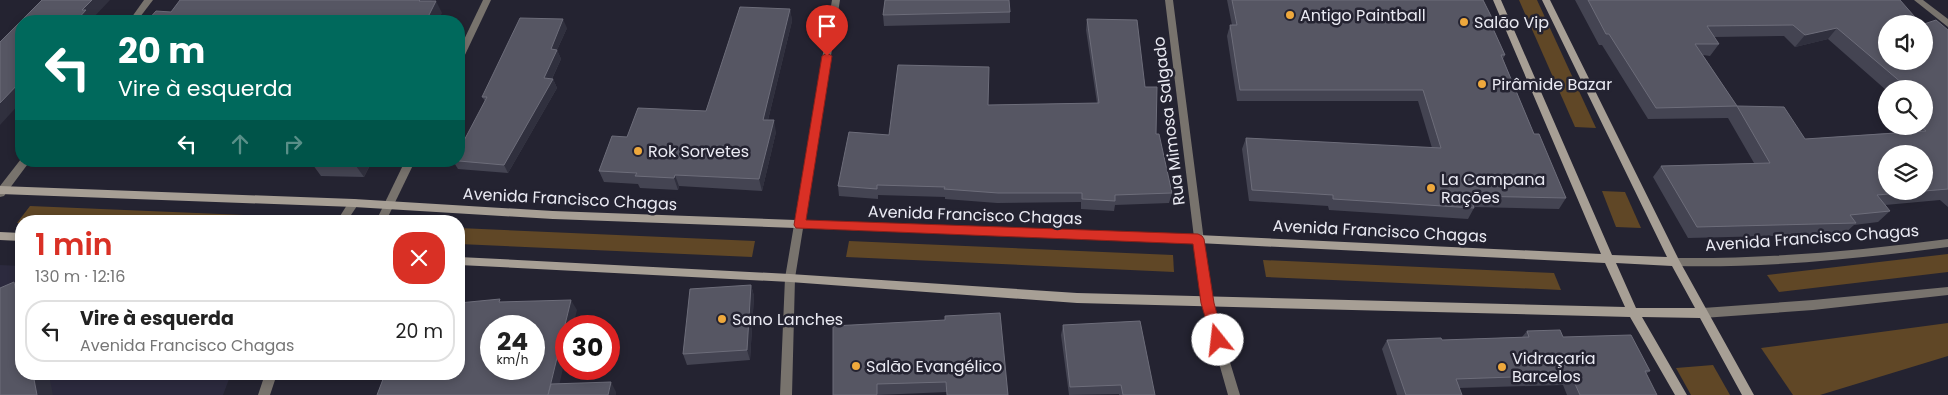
<!DOCTYPE html>
<html lang="pt">
<meta charset="utf-8">
<style>
:root{--surface:#fff;--page:#f2f2f2;--text:#222;--muted:#767676;--line:#e0e0e0;--accent:#d93025}
body{margin:0;font-family:Poppins,sans-serif;background:var(--page);color:var(--text);height:100vh;display:flex;flex-direction:column;font-size:19px;white-space:nowrap}
*{box-sizing:border-box;margin:0}
p{font-size:16px;color:var(--muted)}
.icon{flex:none;width:28px;height:28px;fill:none;stroke:currentColor;stroke-width:2;stroke-linecap:round;stroke-linejoin:round}
.map{position:relative;flex:1;overflow:hidden}
.side{position:absolute;left:15px;top:215px;width:450px;height:165px;display:flex;flex-direction:column;background:var(--surface);border-radius:20px;box-shadow:0 2px 8px #0003}
.side>*{flex:none}
.hud{position:absolute;left:15px;top:15px;width:450px;height:152px;border-radius:20px;box-shadow:0 2px 8px #0003;background:#00695c;color:#fff;overflow:hidden}
.fabs{position:absolute;left:1878px;top:15px;display:grid;gap:10px}
.fabs a{display:grid;place-items:center;width:55px;height:55px;border-radius:50%;background:var(--surface);box-shadow:0 2px 8px #0003;font-size:25px}
.speed{position:absolute;left:480px;top:315px;display:flex;gap:10px;font-size:25px;font-weight:700;text-align:center}
.speed>*{display:grid;place-content:center;width:65px;height:65px;border-radius:50%;background:var(--surface);box-shadow:0 2px 8px #0003;line-height:1}
.speed small{font-size:12px;font-weight:400}
.speed .limit{border:8px solid #d22;background:#fff;color:#111}
.pin{position:absolute;display:grid;place-items:center;width:42px;height:42px;color:#fff;margin:-51px -21px;border-radius:50% 50% 50% 0;rotate:-45deg;box-shadow:0 0 5px #0007}
.pin .icon{rotate:45deg}
.me{position:absolute;width:55px;margin:-28px;rotate:344deg;stroke-linejoin:round;filter:drop-shadow(0 0 4px #0008)}
.turn{display:flex;align-items:center;gap:18px;height:105px;padding:0 20px;font-size:22px}
.turn .icon{width:65px;height:65px;stroke-width:2.5}
.turn b{display:block;font-size:35px;line-height:42px}
.lanes{display:flex;align-items:center;height:48px;padding:0 20px;background:#0003;justify-content:center;gap:25px;direction:ltr}
.lanes .off{opacity:.35}
.round{display:grid;place-items:center;flex:none;width:52px;height:52px;border-radius:20px;background:var(--page)}
.summary{display:flex;align-items:center;justify-content:space-between;height:85px;padding:0 20px}
h1{font-size:30px;font-weight:600;line-height:38px;color:var(--accent)}
ul{padding:0;list-style:none}
li{display:flex;align-items:center;gap:15px;height:62px;margin:0 10px 8px;padding:0 10px;border:2px solid var(--line);border-radius:20px}
li div{flex:1}
li b{display:block;font-size:19px}
li em{font-style:normal}
.map>svg:first-child{display:block}
</style>
<div class="map">
<svg width="1948" height="395" viewBox="0 0 1948 395">
<rect width="100%" height="100%" fill="#242331"/>
<path fill="#2c2a3e" d="M0,265L21,266V374H231L223,395H0Z"/>
<g fill="#604726">
<path d="M1519,0H1537L1596,128L1575,127Z"/>
<path d="M1602,191L1625,192L1641,228L1616,227Z"/>
<path d="M30,206L337,219L336,221H21V223H17Z"/>
<path d="M459,228L755,241L752,257L459,244Z"/>
<path d="M849,241L1173,255L1174,272L846,257Z"/>
<path d="M1948,254V272L1779,292L1767,275Z"/>
<path d="M1263,260L1554,273L1561,290L1266,277Z"/>
<path d="M1948,323V356L1820,395H1793L1761,348Z"/>
<path d="M1713,365L1730,395H1691L1676,368Z"/>
</g>
<g fill="none" stroke-linecap="round" stroke-linejoin="round">
<g fill="#78736d" fill-rule="evenodd">
<path d="M144,0H153L137,21H129Z"/>
<path d="M483,0H491L463,59L459,62V50Z"/>
<path d="M832,0H840L795,278L792,395H780L785,278Z"/>
<path d="M1165,0H1173L1212,303L1240,395H1228L1202,303Z"/>
<path d="M1914,0H1923L1948,19V27Z"/>
<path d="M21,159V161H30L4,196L0,197V186Z"/>
<path d="M405,161H415L386,221H376Z"/>
<path d="M354,199L358,200L359,203L347,221H337L350,200Z"/>
<path d="M265,374H277L270,395H258Z"/>
</g>
<g fill="#78736d" fill-rule="evenodd">
<path d="M1948,239V247C1857,259 1767,268 1675,266L1671,265L1670,262L1671,259L1675,258C1767,259 1857,251 1948,239Z"/>
<path d="M1948,287V295L1813,310L1703,318L1699,316L1698,313L1699,310L1703,308L1813,300Z"/>
</g>
<g fill="#a79f95" fill-rule="evenodd">
<path d="M1493,0H1501L1612,255L1667,257L1542,0H1550L1679,260L1754,395H1742L1700,318L1642,317L1687,395H1675L1630,317L1077,303L790,282L459,265V257L790,274L1077,293L1625,307L1605,263L1198,243L553,219L354,207L0,194V186L354,199L553,211L1198,235L1601,254ZM1616,263L1672,266L1695,308H1636Z"/>
<path d="M0,232L21,233V241L0,240Z"/>
</g>
</g>
<g fill="#444452" fill-rule="evenodd">
<path d="M1227,0H1483L1494,22L1492,26L1505,55L1503,59L1534,134L1566,198L1559,209L1474,207V208L1468,219L1329,210L1328,206L1249,201L1242,149L1246,138L1432,148L1418,101H1237L1227,36L1230,25H1232Z"/>
<path d="M1575,0H1900L1886,24L1948,30V207L1940,200L1885,205L1890,211L1878,222L1854,225L1844,234L1688,238L1653,177L1661,166L1754,163L1728,118L1648,119L1602,45H1599ZM1784,36L1795,47L1828,39L1886,90V89H1924V126H1895L1902,132L1805,139L1737,106L1703,55L1710,56L1719,44L1714,37Z"/>
<path d="M790,9L792,21L768,120L776,132L762,191L679,186L678,190L640,188L638,184L604,182L599,171L627,137L706,111Z"/>
<path d="M1010,12V23L884,26L883,15Z"/>
<path d="M1087,19L1145,87L1156,134L1172,193L1169,203L1115,205L1114,211L1081,209V202L997,203L945,199V197L878,195V199L839,196L838,186L889,135L988,105L1097,103L1086,30Z"/>
<path d="M567,28L557,50L561,59L552,79H553L557,88L508,173L458,169L453,161H459L485,101L482,97Z"/>
<path d="M1886,103V119L1878,112Z"/>
<path d="M297,161H372L364,177L321,176L313,165L314,164L299,163Z"/>
<path d="M751,285L754,296L750,360L687,365L683,354Z"/>
<path d="M1063,325L1155,395H1119V394L1069,395L1061,335Z"/>
<path d="M833,326L1008,395H947V392L878,395Z"/>
<path d="M1527,331L1563,337L1650,371L1646,374L1657,395H1567L1563,385L1459,388L1462,395H1397L1382,349L1387,340H1442L1522,337Z"/>
</g>
<g fill="#30303e">
<path d="M92,0H110L93,18L95,20L94,21H76L82,10Z"/>
<path d="M420,0H432L425,12L419,1Z"/>
<path d="M436,1L442,13L438,21H426Z"/>
<path d="M790,9L792,21L765,132L763,120Z"/>
<path d="M563,19L567,28L557,50L561,59L548,87L544,78L551,49Z"/>
<path d="M1837,28L1828,39L1795,47L1805,35Z"/>
<path d="M553,79L557,88L508,173L504,165Z"/>
<path d="M21,81V102L0,125V103Z"/>
<path d="M774,120L776,132L762,191L759,179Z"/>
<path d="M359,161H372L364,177L356,166Z"/>
<path d="M675,175L679,186L678,190L674,178Z"/>
<path d="M14,282L21,288V318Z"/>
<path d="M751,285L754,296L750,360L747,350Z"/>
<path d="M571,300L577,310L573,326H566V355L557,395H548Z"/>
<path d="M33,374H49L53,395H37Z"/>
<path d="M611,382L616,392V395H608Z"/>
</g>
<g fill="#565663" stroke="#6d6d7a" fill-rule="evenodd">
<path d="M42,0H92L82,10H86L76,21H21V81L0,103V42Z"/>
<path d="M180,0H420L419,1H436L426,21H147L156,11L171,12Z"/>
<path d="M885,0H1009L1010,12L883,15Z"/>
<path d="M1232,0H1483L1494,22H1490L1505,55H1501L1534,134H1539L1566,198L1470,196L1474,208L1333,199V195L1252,190L1246,138L1441,148L1423,90H1240L1230,25H1237Z"/>
<path d="M1588,0H1900L1921,24H1886V61H1924V24L1936,20L1948,30V189L1877,195L1890,211L1850,215L1856,223L1697,227L1661,166L1770,163L1737,106L1656,108L1609,34H1606ZM1793,25L1805,35L1837,28L1909,89H1924V126H1920L1926,131L1805,139L1784,107L1737,106L1695,44H1719L1707,26ZM1886,154H1924V191H1886Z"/>
<path d="M740,7L790,9L763,120H774L759,179L675,175L674,178L635,176L637,173L599,171L612,136L627,137L638,108L706,111Z"/>
<path d="M520,18L563,19L551,49L557,50L544,78L553,79L504,165L459,161V150L487,97H482Z"/>
<path d="M1087,19L1137,20L1145,87H1157L1156,134H1159L1172,193L1115,195V201L1082,199V193H998L944,189L945,187L877,185V189L838,186L849,132L889,135L898,65L989,67L988,105L1099,103Z"/>
<path d="M315,161H359L356,166L313,165Z"/>
<path d="M14,282L21,318V374H33L37,395H0V288Z"/>
<path d="M751,285L747,350L683,354L690,289Z"/>
<path d="M500,299L499,302L571,300L548,395H377L385,374H459V303ZM491,326H534V369H491Z"/>
<path d="M1000,313L1008,395H947L946,382L877,384V395H833V326L945,320V316Z"/>
<path d="M1140,321L1155,395H1123L1121,385L1070,387L1063,325Z"/>
<path d="M1560,330L1563,337L1631,335L1650,371H1645L1657,395H1580L1571,375L1456,379L1462,395H1406L1387,340L1441,338L1442,340L1529,337L1527,331Z"/>
<path d="M611,382L608,395H548L551,384Z"/>
</g>
<path fill="#d93025" stroke="#8d1f18" d="M827,53L832,56L806,220L1198,234L1202,236L1204,239L1214,303L1224,340L1223,343L1218,345L1214,343L1212,340L1201,303L1193,244L796,228L794,225L822,56Z"/>
<g fill="#eea83c" stroke="#242331" stroke-width="2">
<circle cx="1290" cy="15" r="5"/>
<circle cx="1464" cy="22" r="5"/>
<circle cx="1482" cy="84" r="5"/>
<circle cx="638" cy="151" r="5"/>
<circle cx="1431" cy="188" r="5"/>
<circle cx="722" cy="319" r="5"/>
<circle cx="856" cy="366" r="5"/>
<circle cx="1502" cy="367" r="5"/>
</g>
<g text-anchor="middle" dominant-baseline="central" stroke-width="5" stroke-linejoin="round" paint-order="stroke">
<g font-size="16" fill="#eaeaf3" stroke="#242331" text-anchor="start">
<text x="1300" y="15">Antigo Paintball</text>
<text x="1474" y="22">Salão Vip</text>
<text x="1492" y="84">Pirâmide Bazar</text>
<text x="648" y="151">Rok Sorvetes</text>
<text x="1441" y="179">La Campana<tspan x="1441" dy="18">Rações</tspan></text>
<text x="732" y="319">Sano Lanches</text>
<text x="1512" y="358">Vidraçaria<tspan x="1512" dy="18">Barcelos</tspan></text>
<text x="866" y="366">Salão Evangélico</text>
</g>
<g font-size="16" fill="#eaeaf3" stroke="#242331">
<text transform="translate(1169 121) rotate(-97)">Rua Mimosa Salgado</text>
<text transform="translate(570 199) rotate(3)">Avenida Francisco Chagas</text>
<text transform="translate(975 215) rotate(2)">Avenida Francisco Chagas</text>
<text transform="translate(1380 231) rotate(3)">Avenida Francisco Chagas</text>
<text transform="translate(1812 238) rotate(-4)">Avenida Francisco Chagas</text>
</g>
</g>
</svg>
<div class="fabs">
<a><svg class="icon" aria-label="sound" viewBox="0 0 24 24"><path d="M4 9h4l5-4v14l-5-4H4zM17 9q2 3 0 6"/></svg></a>
<a><svg class="icon" aria-label="search" viewBox="0 0 24 24"><circle cx="10" cy="10" r="6"/><path d="M15 15l6 6"/></svg></a>
<a><svg class="icon" aria-label="layers" viewBox="0 0 24 24"><path d="M12 4l9 5-9 5-9-5zM3 14l9 5 9-5"/></svg></a>
</div>
<div class="speed"><div>24<small>km/h</small></div><div class="limit">30</div></div>
<div class="pin" style="left:827px;top:56px;background:#d93025"><svg class="icon" aria-label="arrive" viewBox="0 0 24 24"><path d="M6 21V4h12l-3 4 3 4H6"/></svg></div>
<svg class="me" style="left:1218px;top:340px" viewBox="-20 -20 40 40"><circle r="19" fill="#fff"/><path d="M0-13L10 11 0 6-10 11z" fill="#d93025"/></svg>
<div class="hud">
<div class="turn"><svg class="icon" aria-label="left" viewBox="0 0 24 24"><path d="M17 20v-9H6M10 6l-5 5 5 5"/></svg><div><b>20 m</b>Vire à esquerda</div></div>
<div class="lanes"><svg class="icon" aria-label="left" viewBox="0 0 24 24"><path d="M17 20v-9H6M10 6l-5 5 5 5"/></svg><svg class="icon off" aria-label="ahead" viewBox="0 0 24 24"><path d="M12 20V5M6 11l6-6 6 6"/></svg><svg class="icon off" aria-label="right" viewBox="0 0 24 24"><path d="M7 20v-9h11M14 6l5 5-5 5"/></svg></div>
</div>
<section class="side">
<div class="summary"><div><h1>1 min</h1><p>130 m · 12:16</p></div><a class="round" style="background:#d93025;color:#fff"><svg class="icon" aria-label="close" viewBox="0 0 24 24"><path d="M6 6l12 12M18 6L6 18"/></svg></a></div>
<ul>
<li><svg class="icon" aria-label="left" viewBox="0 0 24 24"><path d="M17 20v-9H6M10 6l-5 5 5 5"/></svg><div><b>Vire à esquerda</b><p>Avenida Francisco Chagas</p></div><em>20 m</em></li>
</ul>
</section>
</div>
